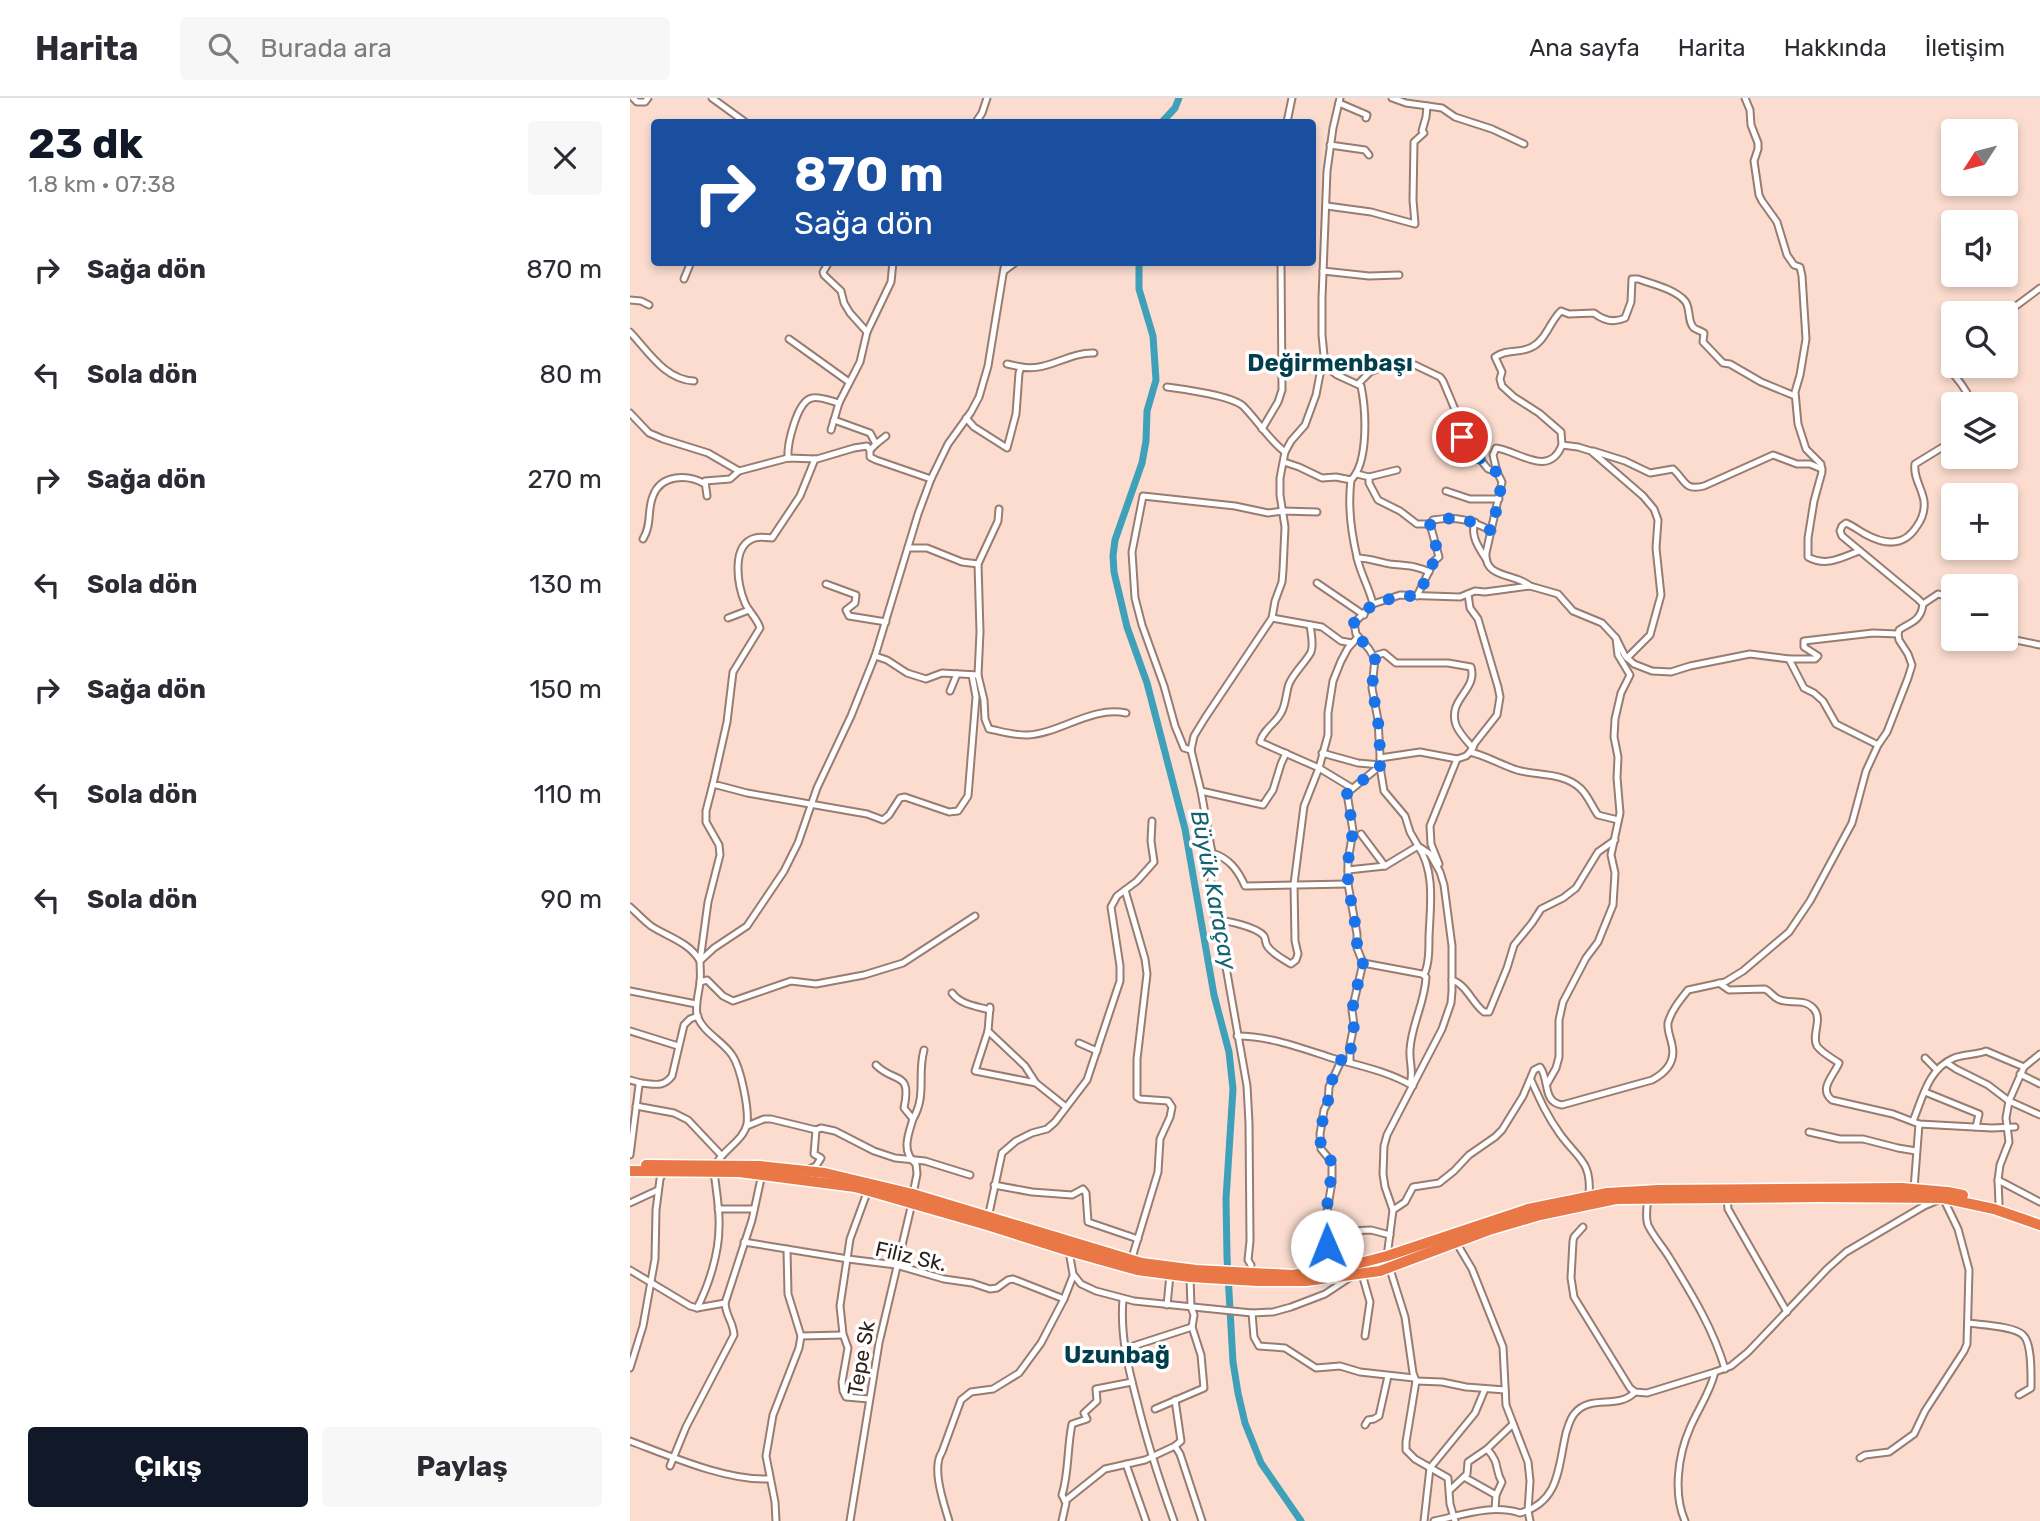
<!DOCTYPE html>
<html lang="tr">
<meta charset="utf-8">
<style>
:root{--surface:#fff;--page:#f7f7f7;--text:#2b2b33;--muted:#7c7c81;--line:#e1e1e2;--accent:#111827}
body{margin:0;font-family:Rubik,sans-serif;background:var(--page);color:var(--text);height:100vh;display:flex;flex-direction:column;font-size:26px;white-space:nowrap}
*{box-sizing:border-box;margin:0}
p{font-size:23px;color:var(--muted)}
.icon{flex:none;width:38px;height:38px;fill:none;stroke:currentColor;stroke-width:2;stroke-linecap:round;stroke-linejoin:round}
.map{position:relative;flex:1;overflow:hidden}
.details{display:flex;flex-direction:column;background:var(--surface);width:630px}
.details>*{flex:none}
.guide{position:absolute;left:21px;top:21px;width:665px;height:147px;border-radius:7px;box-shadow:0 4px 10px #0003;background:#1a4fa0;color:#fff;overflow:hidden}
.needle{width:46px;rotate:234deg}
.tools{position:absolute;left:1311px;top:21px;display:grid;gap:14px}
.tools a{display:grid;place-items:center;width:77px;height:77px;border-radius:7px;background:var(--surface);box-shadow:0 4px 10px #0003;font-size:35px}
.pin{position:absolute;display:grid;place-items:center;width:60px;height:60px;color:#fff;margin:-30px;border:4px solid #fff;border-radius:50%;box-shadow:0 2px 7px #0007}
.me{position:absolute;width:77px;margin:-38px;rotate:359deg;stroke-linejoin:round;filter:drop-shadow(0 0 5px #0008)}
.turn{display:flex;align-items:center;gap:24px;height:147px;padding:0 28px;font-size:32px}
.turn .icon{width:91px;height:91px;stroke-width:2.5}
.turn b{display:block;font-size:49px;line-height:60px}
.round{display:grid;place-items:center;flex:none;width:74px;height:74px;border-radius:7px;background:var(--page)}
.overview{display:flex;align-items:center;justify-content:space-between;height:119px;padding:0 28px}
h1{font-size:42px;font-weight:700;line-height:52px;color:var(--accent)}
.button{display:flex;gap:14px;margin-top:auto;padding:14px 28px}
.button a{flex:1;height:80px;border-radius:7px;background:var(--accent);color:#fff;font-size:28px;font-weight:700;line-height:80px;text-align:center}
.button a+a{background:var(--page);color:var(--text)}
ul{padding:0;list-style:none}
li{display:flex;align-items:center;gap:21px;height:105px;padding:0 28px}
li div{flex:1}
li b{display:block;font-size:26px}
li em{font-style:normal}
header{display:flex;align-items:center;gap:42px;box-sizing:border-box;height:98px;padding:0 35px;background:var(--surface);border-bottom:2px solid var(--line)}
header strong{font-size:33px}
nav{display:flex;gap:38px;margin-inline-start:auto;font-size:24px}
.search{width:490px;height:63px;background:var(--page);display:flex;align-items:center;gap:18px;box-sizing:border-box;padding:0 24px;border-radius:7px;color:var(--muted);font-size:26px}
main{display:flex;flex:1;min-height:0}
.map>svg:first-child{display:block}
</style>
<header>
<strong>Harita</strong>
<div class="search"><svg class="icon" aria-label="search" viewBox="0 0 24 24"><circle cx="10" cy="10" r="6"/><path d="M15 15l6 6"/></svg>Burada ara</div>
<nav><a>Ana sayfa</a><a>Harita</a><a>Hakkında</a><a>İletişim</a></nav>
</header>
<main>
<section class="details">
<div class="overview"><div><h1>23 dk</h1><p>1.8 km · 07:38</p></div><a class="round"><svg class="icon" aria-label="close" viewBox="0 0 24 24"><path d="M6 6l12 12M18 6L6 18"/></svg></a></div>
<ul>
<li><svg class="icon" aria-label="right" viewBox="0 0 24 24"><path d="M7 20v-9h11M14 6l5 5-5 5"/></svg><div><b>Sağa dön</b></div><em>870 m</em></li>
<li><svg class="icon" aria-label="left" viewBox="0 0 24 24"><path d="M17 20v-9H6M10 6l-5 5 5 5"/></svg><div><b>Sola dön</b></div><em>80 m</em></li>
<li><svg class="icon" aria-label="right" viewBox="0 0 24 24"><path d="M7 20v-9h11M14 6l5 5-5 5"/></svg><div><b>Sağa dön</b></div><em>270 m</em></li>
<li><svg class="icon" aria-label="left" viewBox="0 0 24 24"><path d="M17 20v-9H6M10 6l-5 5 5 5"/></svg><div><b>Sola dön</b></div><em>130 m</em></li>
<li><svg class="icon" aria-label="right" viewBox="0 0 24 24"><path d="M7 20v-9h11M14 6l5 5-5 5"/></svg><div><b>Sağa dön</b></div><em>150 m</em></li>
<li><svg class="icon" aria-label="left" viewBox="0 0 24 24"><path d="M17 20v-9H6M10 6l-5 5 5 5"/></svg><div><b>Sola dön</b></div><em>110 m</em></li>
<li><svg class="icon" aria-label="left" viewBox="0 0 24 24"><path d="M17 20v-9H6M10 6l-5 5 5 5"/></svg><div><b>Sola dön</b></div><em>90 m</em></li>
</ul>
<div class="button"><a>Çıkış</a><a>Paylaş</a></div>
</section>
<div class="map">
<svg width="1410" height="1423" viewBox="0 0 1410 1423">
<rect width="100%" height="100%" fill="#fbdccf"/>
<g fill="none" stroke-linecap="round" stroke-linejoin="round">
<g stroke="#3ea0b9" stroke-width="7">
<path d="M532,24L545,10L549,0"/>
<path d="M509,164V191L523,238L526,282L517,313L516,343L512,365L485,442L483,458L484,474L497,529L517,585L555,731L584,897L599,954L603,991L596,1101L597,1159L603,1264L608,1295L615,1325L631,1365L671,1423"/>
</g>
<defs>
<g id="minor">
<path d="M3,0L7,4H15L18,0"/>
<path d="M82,0L115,24"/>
<path d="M710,0L703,30L697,73L692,200V237L695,268L707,277L731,288C736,312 739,364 721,382C718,406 721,434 727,459C730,475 739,489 743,506L724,525L726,536L739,551L745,561L742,590L748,622L751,675L754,693L775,718L780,734L788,748L800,756L810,774L814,787L822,848V893L821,905L812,931L757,1037L754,1048L753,1076L755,1089L763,1112L757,1159"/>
<path d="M762,0L776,5L812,10L825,19L862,31L894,46"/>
<path d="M1115,0L1120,12L1121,27L1128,45V51L1124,63L1129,97L1132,103L1147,124L1157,157L1164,167L1170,169L1172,178L1176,241L1170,277L1165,294L1168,326L1176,351L1191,366L1192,374L1184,403L1178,440V459C1196,469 1211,460 1229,453"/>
<path d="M709,5L737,17L736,20"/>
<path d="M346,24L352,15L357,0"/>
<path d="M657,24L662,0"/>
<path d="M700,47L735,52L739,57"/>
<path d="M697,108L741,114L785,126L783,102L784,44L794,35L792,33L796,19L797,8"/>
<path d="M199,164L193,174L194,177L211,193L214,205L220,215L237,234"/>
<path d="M374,173L386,164"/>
<path d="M693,173L739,178L769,177"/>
<path d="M54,181L61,164"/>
<path d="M0,202L11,203L19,207"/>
<path d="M1374,215L1386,208L1410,190"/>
<path d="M0,234C18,253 35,282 64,283"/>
<path d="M159,241L219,284"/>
<path d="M1323,243C1313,279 1322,268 1337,295L1336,306"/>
<path d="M377,266L391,269"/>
<path d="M728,286L740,274L747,271L785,267L810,279L813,283L826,314L832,339L858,371L867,374L872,384L856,455C854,481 886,475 900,488L855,494L845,493L830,499L770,497L743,506"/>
<path d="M537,289C554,291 602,298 613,308C628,323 638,341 655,354"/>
<path d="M0,315L19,335L33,341L78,355L109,373"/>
<path d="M336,320L344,329L377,350L386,316L389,275L391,269C418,274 438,254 464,255"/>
<path d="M204,322L240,335L246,346L240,352"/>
<path d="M632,331L648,304L652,292L651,164"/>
<path d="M201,332L209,305"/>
<path d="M246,346L256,338"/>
<path d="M932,347L931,334L909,315L884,299L872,288L870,281L872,274L865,259C878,250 889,256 902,249C916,242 920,223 931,213L939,216L964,215C974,223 984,225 995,220L1001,204L1002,181H1008C1022,186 1045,191 1055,203C1061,210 1057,224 1064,230C1067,232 1071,233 1074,235L1073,244L1093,265L1100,266L1131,284L1165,298"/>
<path d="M963,353L995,363L1020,375L1043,371C1056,383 1054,393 1074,388L1143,357L1167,366H1180L1192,371"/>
<path d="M158,360C157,346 167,303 182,300C189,298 201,303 209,305L211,301L230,264L237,234L261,184L263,164"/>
<path d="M185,361L170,398L142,440C136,440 131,438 125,440C100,447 108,488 115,505C119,514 127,520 130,530L103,574L97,624L83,686L117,695L237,716L253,722L259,717L270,700L275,699L319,714L328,713L338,698L339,686L346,599L342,577"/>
<path d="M654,364L669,369L692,380L706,379L721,382"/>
<path d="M867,374L863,357L866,350C887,352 919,381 932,347L948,349L961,353L1013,398L1024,411L1028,422L1026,450L1031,497L1020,537L997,560"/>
<path d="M727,376L739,379V385L748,402L770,413L787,426H800L809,459L804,463L787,498"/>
<path d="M739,379L767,372"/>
<path d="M816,393L840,401H869"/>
<path d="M77,398L75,383L100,381L109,373L158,360L187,361L224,350L237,348L240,352V359L246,362L301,381"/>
<path d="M845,424C840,438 849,450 856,461"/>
<path d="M800,426L803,422C828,418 840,422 862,433"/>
<path d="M13,441C22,427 17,412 23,398C31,376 58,376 75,386"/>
<path d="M278,450H297L332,464L348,466"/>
<path d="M727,460C739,460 749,464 760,466C776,468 785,467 799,474"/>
<path d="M687,485L734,517"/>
<path d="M196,486L226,497L225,505L216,512L219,518L256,524"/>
<path d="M900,488L928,496L943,513L972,525L986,540L995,558L1004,566L1022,573L1041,574L1060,568L1120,556L1159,561H1185L1188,558L1174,549V543L1243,535L1268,536"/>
<path d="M1293,506L1308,496L1316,498L1323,504"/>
<path d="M98,520L119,512"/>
<path d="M642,520L692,529L711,543L722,545"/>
<path d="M680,527C681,535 684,546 681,554C676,564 664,574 659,586C656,595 656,605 652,613C647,625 633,631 630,644L689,670L722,690"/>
<path d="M1376,540L1410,547"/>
<path d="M245,558L257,562L277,575L296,581L312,575L348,577L354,602L355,621L359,631C370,633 387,638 398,637C431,635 461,608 496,615"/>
<path d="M744,558L754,555L766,565H818L841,569C848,592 817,601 826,627C829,635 837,643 843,650"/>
<path d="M1159,561L1174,590L1184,595L1193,603L1206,626L1248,647"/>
<path d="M348,577L350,534L348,466L368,423L369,411"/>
<path d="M320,593L327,576"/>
<path d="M561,652L554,650L545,628L534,588L512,527L505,500L502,454L513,398L605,408L638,415L653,413L687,414"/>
<path d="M840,654C857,658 871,667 887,672C907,678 933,674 950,690C958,697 962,709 968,717L988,722"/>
<path d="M692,655L728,665L751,667"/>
<path d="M750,660L790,654L827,661L836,658L840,654L845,645L867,617L870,599L868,589L848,521L840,510L838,496"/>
<path d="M571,693L633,707L643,692L651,666L656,655"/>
<path d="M731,736L755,768"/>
<path d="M582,755C599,760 608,772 615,788L718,786"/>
<path d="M809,766L801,746L800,728L827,661"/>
<path d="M718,772L755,768L788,748C806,774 800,810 799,839C799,852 799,866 794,877"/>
<path d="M495,792L515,861L517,876L507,961V999L510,1001L538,1003L542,1009L540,1019L530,1041L528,1074L501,1163"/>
<path d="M0,809C7,815 13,822 21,828C38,839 59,844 70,863L78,804L90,757L89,747L76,724V713L83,686"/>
<path d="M585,822C596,822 627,829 634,838C636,841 635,846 638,849C643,856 653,861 661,866L666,862L668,856L665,843L664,786L674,708L689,670L698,637V615L703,583L711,563L718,550L728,539"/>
<path d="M733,865L792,876L796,879C795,905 781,927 780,952C779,964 784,974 780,986"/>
<path d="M822,882C837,887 842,905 854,914H859L877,870L884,847L902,825L911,811L933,800L946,790L968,754L985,742"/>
<path d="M70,884L77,882L93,898L103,903L161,883L186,886L234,877L273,865L345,818"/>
<path d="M1089,885L1099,892L1135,891C1141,894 1142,898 1148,901C1159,907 1174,899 1184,911C1193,922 1181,937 1187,948C1192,955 1202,960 1209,965C1204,977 1188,991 1202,1002L1263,1016L1289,1026L1362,1030L1385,1029"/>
<path d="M0,893L66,906"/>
<path d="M322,895C331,907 346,908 360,912"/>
<path d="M360,909L358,933L345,973L406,985"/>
<path d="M0,933L48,948"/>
<path d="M358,933L395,968L406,985L436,1009"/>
<path d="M607,938C640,938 671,950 702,960C730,968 757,973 783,988"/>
<path d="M449,945L467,953"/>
<path d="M1295,960L1307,972"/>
<path d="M720,964V947L724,927L722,912L733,865L727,850V836L718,786V763L723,733L717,695L751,667"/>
<path d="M1317,965L1326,971L1358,987L1379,1003L1410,1017"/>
<path d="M246,967C265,986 282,972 274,1010L283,1021C278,1037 271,1054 286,1066L287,1076L283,1096"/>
<path d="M1390,976L1410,986"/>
<path d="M0,982L11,985"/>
<path d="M901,982C910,1002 917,1018 930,1036C947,1060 962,1063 959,1097"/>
<path d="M917,986L926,970L929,959V922L933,904L956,860L968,844L983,807L985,775L981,757L990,715L987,680L988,659L984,639L985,621L991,595L1000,577L988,557L986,540"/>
<path d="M1295,994L1349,1016L1346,1029"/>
<path d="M6,1008L44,1015L58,1022L92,1058"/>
<path d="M283,1021C297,997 287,977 294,952"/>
<path d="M1283,1023C1293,999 1298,971 1324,960C1335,956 1346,957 1356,953L1394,969"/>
<path d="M117,1028L134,1021H141L186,1032L191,1030L205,1033L244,1053L265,1060L295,1063L340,1077"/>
<path d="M1179,1034L1210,1041H1233L1268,1050L1286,1053"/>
<path d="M0,1057L9,987L11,985C24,986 33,990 42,978L54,927L60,921L68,918"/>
<path d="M179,1071L186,1068L191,1060L184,1056L186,1032"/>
<path d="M1368,1082L1410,1104"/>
<path d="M364,1087L402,1094L442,1097L453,1091L456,1095L458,1124L508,1141"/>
<path d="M1284,1091L1289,1026"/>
<path d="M238,1092L220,1141L210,1208L213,1236L218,1250L212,1284L213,1293L216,1299L239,1301"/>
<path d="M1018,1100C1017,1108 1015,1119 1018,1127C1023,1138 1033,1149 1039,1159C1061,1195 1083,1230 1095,1271"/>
<path d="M1097,1100L1098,1111L1157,1214"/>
<path d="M0,1105L28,1092"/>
<path d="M1369,1106L1368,1082L1370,1067L1379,1044L1376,1020L1379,1003L1394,969L1410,956"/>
<path d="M88,1111H124"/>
<path d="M763,1112L775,1104L783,1089L809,1085L824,1073L839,1057L865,1039L872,1032L893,998L904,972L910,969C920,982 912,1004 932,1007L1022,982C1035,975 1046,964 1042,947C1041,940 1037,933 1038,925C1041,913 1050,902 1058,892L1095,884L1113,873L1159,834L1180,803L1222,725L1236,673L1248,647L1257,634L1278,580L1282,567L1278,556L1269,542L1268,536L1269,532C1281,524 1291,523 1293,506L1288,501L1212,438L1210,433L1212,428L1216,425C1223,428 1228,432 1235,436C1255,447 1274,449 1287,428C1292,421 1295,412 1294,403C1292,390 1283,379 1285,366L1316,347L1323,333"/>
<path d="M358,1120L372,1055L386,1043L402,1035L417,1031L425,1024L457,982L490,883V868L481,809L487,798L507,783L524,764L521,743L522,723"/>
<path d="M694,1127L718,1133L741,1132L760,1137"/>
<path d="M953,1129L944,1139L943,1143L941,1180L944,1199L1000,1290L1005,1294L1017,1295L1085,1274"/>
<path d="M114,1144L218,1161L266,1167L314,1181L342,1185L360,1191L367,1190L378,1182L383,1181L434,1201"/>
<path d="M826,1144L842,1171L873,1249L876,1307L898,1364L900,1383L898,1413L900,1423"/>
<path d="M439,1153L443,1176L451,1186L466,1193L504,1203L622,1215L643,1214L661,1209L695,1196L722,1178"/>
<path d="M621,1167L618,1162L620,1143L619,1025L617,988L590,835L585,822L581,782L582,755L571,693L561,652L564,638L575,620L642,520L645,503L652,484L653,472L655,429L650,397V380L655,354L661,343L675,327L686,297L690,276L695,268"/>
<path d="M759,1168L775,1219L783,1275L786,1283L776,1344V1352L785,1361L818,1380L820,1406L825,1423"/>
<path d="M702,1170L694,1131L702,1084V1067L701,1063L691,1051L690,1036L694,1012L698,1004L699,989L711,963"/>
<path d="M0,1172L60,1208L67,1210L95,1205"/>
<path d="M732,1176L740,1204L735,1238"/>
<path d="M493,1201C490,1237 498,1269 507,1303C517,1344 530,1384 544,1423"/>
<path d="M537,1207L540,1177"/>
<path d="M67,1210C79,1187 89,1155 89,1129C90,1111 86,1092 84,1073C87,1054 113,1045 117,1026C119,1011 111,970 102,957C93,943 72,934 67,917C65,906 69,895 70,884C71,877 70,870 70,863L84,850L117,828L154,773L168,745L187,690L221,618L245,558L288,416L301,381L318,346L341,314L349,299L358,268L375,164"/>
<path d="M622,1215L624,1239L629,1248L655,1250L686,1270L710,1268L730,1274L784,1280"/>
<path d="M1338,1225C1352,1227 1384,1228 1393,1237C1402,1245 1401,1275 1401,1287V1290L1389,1297"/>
<path d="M171,1238L213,1237"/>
<path d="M494,1251L562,1229"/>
<path d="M0,1270L13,1228L25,1161L26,1112L30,1081L34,1073"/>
<path d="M786,1283L812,1284L836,1289L875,1292"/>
<path d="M525,1311L574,1290L571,1257L562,1229L564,1217L561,1209L560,1179"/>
<path d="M735,1327L738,1322L744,1321L749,1318L758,1278"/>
<path d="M0,1343C40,1358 97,1383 139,1381"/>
<path d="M545,1348L551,1343L545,1302"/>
<path d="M857,1351C871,1366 864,1371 872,1384L866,1397L865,1411"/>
<path d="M496,1366L516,1423"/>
<path d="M40,1368L56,1329L104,1237C103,1223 96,1219 95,1205L122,1122L132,1076"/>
<path d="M834,1379L866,1397"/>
<path d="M820,1392L837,1376L838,1364L857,1351L883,1326"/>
<path d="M435,1403L475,1371L515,1362L545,1348L550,1356L572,1423"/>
<path d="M146,1423L145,1404L136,1358L143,1317L169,1250L171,1238L158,1196L157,1151"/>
<path d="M220,1423L249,1245L282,1105"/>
<path d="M319,1423C314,1406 301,1370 312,1354L331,1302L341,1294L363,1291L389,1275L411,1245L434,1201L443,1178"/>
<path d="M432,1423L436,1405L432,1397C439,1375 437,1350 442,1326L457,1321L454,1315L467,1303L466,1291L502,1284"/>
<path d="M794,1423L800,1370L845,1315L855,1291"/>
<path d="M804,1423C832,1417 862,1406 890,1415C930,1404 928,1369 936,1335C938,1329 940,1320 945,1315C961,1296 988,1312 1005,1294"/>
<path d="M1055,1423C1043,1396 1048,1357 1060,1330C1068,1311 1080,1295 1085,1274L1101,1268L1118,1254L1198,1170L1216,1154L1294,1108L1313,1100L1328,1131L1339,1172L1337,1246L1334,1253L1295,1313L1284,1336L1259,1354L1235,1357L1230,1360"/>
</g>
<g id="highway">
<path d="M16,1067L130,1068L195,1075L283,1096L512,1165L566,1172L663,1177L719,1168L757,1158L898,1111L977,1095L1028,1092L1272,1090L1318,1094L1333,1097"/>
<path d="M0,1073L109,1074L225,1089L357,1127L439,1153L507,1172L560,1179L627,1183H676L750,1173L859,1132L910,1117L986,1101L1191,1099L1313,1100L1364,1111L1410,1127"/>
</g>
</defs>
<use href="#minor" stroke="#987c71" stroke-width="9"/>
<use href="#highway" stroke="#fff" stroke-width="13"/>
<use href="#minor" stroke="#fff" stroke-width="5"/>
<use href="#highway" stroke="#ea7846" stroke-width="10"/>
</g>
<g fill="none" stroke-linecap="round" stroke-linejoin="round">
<path stroke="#1a73e8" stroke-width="12" stroke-dasharray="0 21.6" d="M697,1148L694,1131L702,1072L701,1063L691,1051L690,1032L698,1004L699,989L711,962L719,964L724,927L723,906L733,865L727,850V836L718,786V763L723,733L717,695L751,667L748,622L742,590L745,561L739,551L726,536L724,525L743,506L770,498H788L804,463L809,459L800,426L803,422C829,418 840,422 862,433L872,384L867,374L858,371L832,339"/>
</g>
<g text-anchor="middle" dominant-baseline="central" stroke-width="7" stroke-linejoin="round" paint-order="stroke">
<g font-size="21" fill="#2c211c" stroke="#fff">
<text transform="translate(281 1158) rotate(13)">Filiz Sk.</text>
<text transform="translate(231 1260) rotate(-80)">Tepe Sk</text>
</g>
<g font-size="23" font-style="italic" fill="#146273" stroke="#fff">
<text transform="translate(584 792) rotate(79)">Büyük Karaçay</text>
</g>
<g font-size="24" font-weight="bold" fill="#023f4c" stroke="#fff">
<text x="700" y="265">Değirmenbaşı</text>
<text x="487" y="1257">Uzunbağ</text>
</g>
</g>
</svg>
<div class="tools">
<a><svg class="needle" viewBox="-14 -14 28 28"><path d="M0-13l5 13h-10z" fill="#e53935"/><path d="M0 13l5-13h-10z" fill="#7c7c81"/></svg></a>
<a><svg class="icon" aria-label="sound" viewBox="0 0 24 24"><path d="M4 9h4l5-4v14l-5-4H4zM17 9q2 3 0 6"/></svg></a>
<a><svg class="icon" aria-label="search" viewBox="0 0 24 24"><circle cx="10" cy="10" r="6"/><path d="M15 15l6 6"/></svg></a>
<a><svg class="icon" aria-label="layers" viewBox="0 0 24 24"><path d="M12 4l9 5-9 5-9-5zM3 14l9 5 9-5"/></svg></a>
<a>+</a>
<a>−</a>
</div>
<div class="pin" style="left:832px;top:339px;background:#d93025"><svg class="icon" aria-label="arrive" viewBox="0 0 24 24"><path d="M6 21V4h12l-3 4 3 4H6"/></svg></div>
<svg class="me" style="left:697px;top:1148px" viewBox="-20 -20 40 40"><circle r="19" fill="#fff"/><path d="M0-13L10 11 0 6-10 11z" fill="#1a73e8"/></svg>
<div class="guide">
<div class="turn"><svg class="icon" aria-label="right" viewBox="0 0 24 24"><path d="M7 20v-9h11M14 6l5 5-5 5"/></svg><div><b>870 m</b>Sağa dön</div></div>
</div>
</div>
</main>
